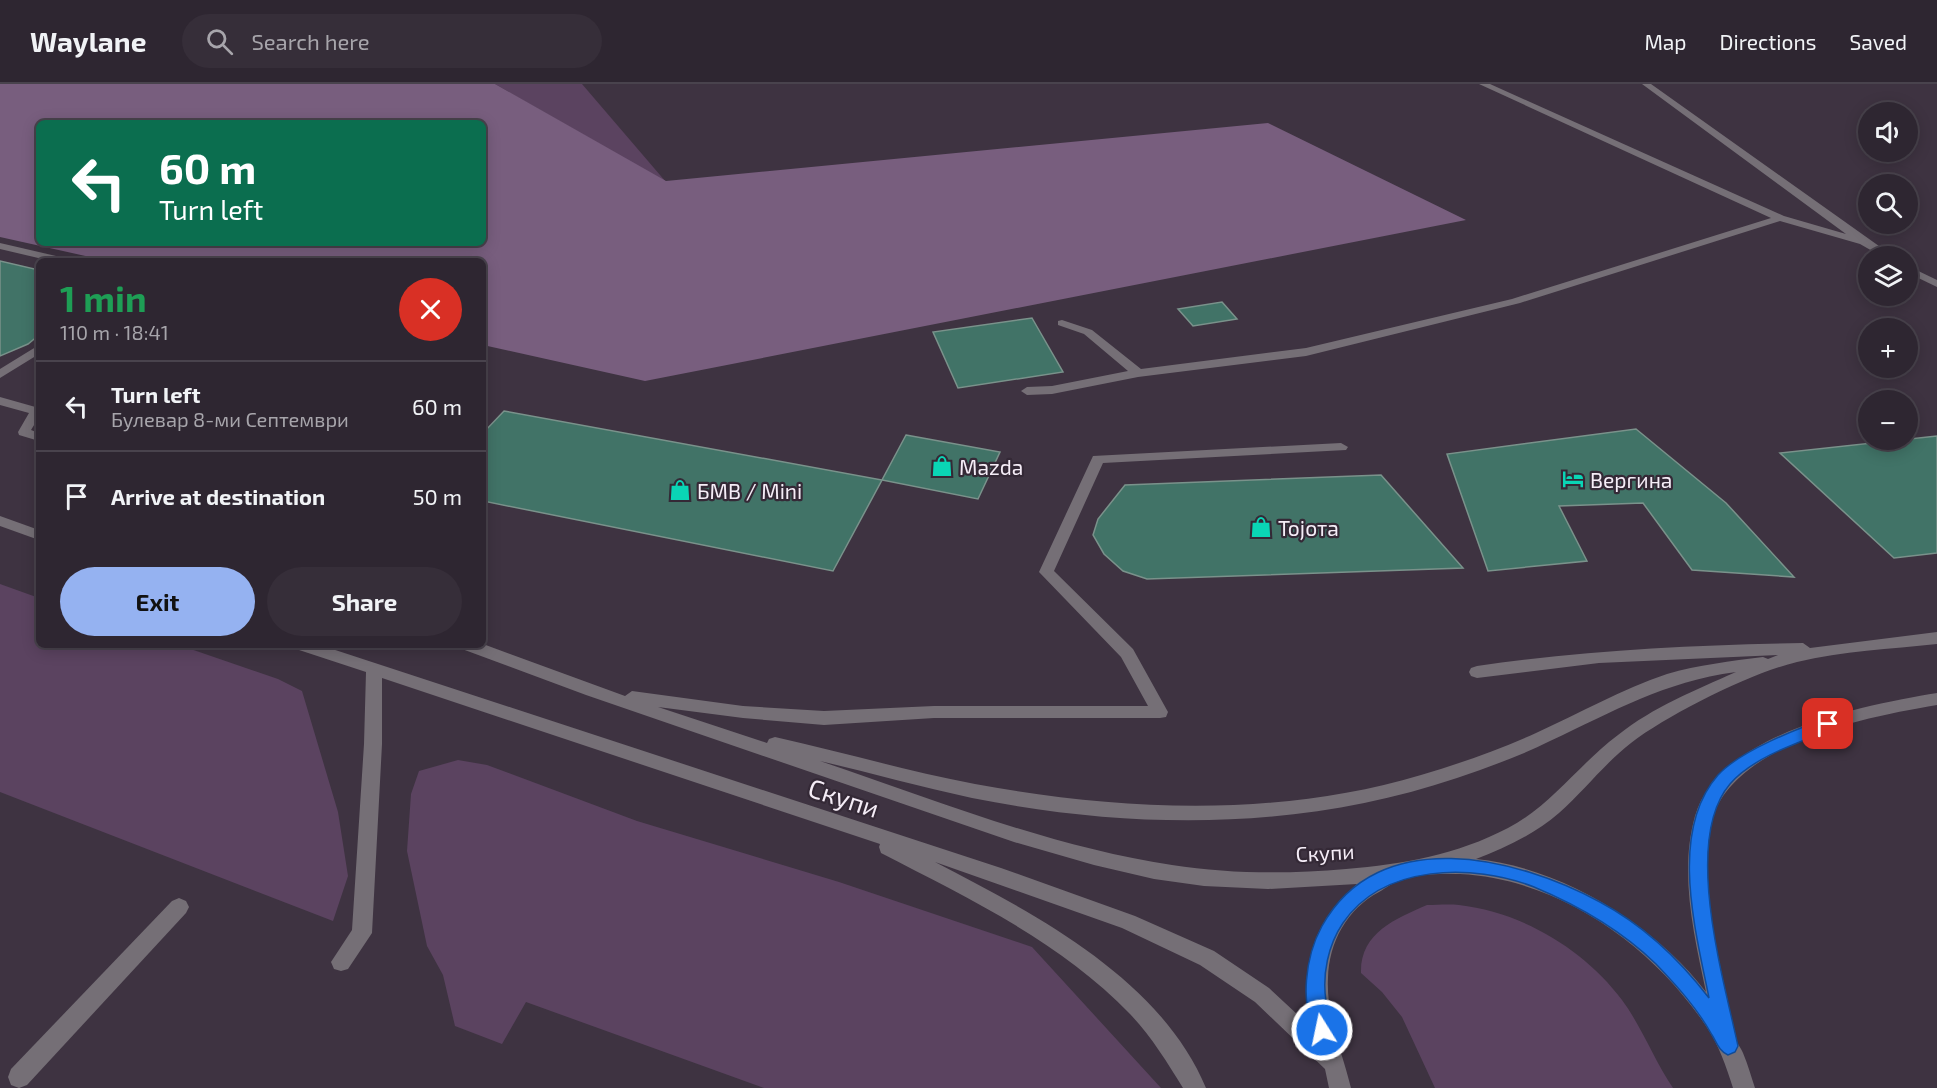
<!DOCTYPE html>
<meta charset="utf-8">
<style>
:root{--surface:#2e2631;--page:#362e39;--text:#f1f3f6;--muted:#a7a5ab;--line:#49434d;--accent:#95b2f1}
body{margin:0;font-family:"Exo 2",sans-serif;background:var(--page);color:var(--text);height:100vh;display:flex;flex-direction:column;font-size:22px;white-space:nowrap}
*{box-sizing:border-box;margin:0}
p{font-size:20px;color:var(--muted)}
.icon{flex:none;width:33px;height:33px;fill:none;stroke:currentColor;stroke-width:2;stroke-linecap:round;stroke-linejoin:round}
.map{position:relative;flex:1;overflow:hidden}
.drawer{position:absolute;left:36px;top:174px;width:450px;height:390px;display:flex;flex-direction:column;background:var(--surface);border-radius:9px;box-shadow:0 3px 15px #0003,0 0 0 2px var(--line)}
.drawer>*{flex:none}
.banner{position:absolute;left:36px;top:36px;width:450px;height:126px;border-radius:9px;box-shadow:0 3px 15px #0003,0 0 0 2px var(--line);background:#0b6e4f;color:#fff;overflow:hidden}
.buttons{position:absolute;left:1858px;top:18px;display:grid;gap:12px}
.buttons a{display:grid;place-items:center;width:60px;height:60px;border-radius:50%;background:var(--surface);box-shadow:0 3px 15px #0003,0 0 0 2px var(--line);font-size:30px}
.pin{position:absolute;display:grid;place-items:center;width:51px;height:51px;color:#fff;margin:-26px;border-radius:12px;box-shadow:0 3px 9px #0006}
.me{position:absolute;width:66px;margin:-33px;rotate:350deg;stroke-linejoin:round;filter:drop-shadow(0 0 4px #0008)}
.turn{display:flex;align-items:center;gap:21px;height:126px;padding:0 24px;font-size:27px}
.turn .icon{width:78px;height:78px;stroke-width:2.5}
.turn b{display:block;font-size:42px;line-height:51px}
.round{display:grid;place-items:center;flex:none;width:63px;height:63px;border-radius:32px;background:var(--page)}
.head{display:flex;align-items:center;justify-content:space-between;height:102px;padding:0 24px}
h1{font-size:36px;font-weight:700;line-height:45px;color:#1e9e55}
.button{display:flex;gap:12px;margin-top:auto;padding:12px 24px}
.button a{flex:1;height:69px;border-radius:36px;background:var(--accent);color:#111;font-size:24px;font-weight:700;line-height:69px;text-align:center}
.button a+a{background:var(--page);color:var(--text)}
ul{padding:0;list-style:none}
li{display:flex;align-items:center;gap:18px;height:90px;padding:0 24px;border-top:2px solid var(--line)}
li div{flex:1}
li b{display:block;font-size:22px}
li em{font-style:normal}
header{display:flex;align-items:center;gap:36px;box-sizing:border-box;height:84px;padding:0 30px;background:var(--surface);border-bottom:2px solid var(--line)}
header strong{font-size:28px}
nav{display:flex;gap:33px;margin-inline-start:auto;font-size:21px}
.search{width:420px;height:54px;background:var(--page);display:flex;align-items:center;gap:15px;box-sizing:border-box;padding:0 21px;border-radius:33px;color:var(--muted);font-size:22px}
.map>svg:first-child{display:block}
</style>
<header>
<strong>Waylane</strong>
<div class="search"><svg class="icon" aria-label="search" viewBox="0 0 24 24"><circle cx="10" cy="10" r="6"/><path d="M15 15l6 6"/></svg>Search here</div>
<nav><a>Map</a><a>Directions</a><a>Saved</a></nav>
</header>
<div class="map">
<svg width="1937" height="1004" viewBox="0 0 1937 1004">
<rect width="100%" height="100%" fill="#3e3341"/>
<g fill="#5b4360">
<path d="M495,0H582L666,98Z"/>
<path d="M0,500L39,514V561H179L278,595L302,607L338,728L348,792L333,837L0,708Z"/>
<path d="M458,676L487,681L637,737L839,798L1032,863L1161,1004H764L526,918L502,960L455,942L443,891L427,862L407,767L411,710L419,687Z"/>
<path d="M1427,821C1437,821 1448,820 1459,821C1522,828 1585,866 1622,916C1642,943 1654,976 1673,1004H1435L1402,933L1382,908L1361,889C1360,849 1395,835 1427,821Z"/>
</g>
<path fill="#785e7e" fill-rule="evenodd" d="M0,0H495L666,97L1268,39L1466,136L645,297L483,261V177H108L0,153ZM39,39H483V159H39Z"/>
<g fill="#417367" stroke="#7a928b" stroke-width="1.5">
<path d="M0,177L39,186V251L28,260L0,272Z"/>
<path d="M1222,218L1237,235L1193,242L1178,225Z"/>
<path d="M1032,234L1063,288L958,304L933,248Z"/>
<path d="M504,327L882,396L833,487L483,417V349Z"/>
<path d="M1636,345L1726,419L1794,493L1692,486L1643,419L1559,422L1587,477L1488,487L1447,370Z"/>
<path d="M906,351L1000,368L978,415L882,396Z"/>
<path d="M1937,352V469L1894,474L1780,369Z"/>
<path d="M1381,391L1463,484L1147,495L1123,487L1104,470L1093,451L1098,435L1125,401Z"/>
</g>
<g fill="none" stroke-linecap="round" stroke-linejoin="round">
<g fill="#756f76" fill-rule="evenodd">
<path d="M1479,0H1490L1784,132L1846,150L1642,0H1651L1893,172H1881L1860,160L1780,137L1520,219L1306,272L1138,293L1052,310L1027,311L1021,307L1027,303L1052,302L1128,287L1084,250L1058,241V237L1062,236L1092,246L1141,285L1306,264L1512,215L1771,134Z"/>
<path d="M0,159L69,175L70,177H51L0,165Z"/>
<path d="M1908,182L1937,196V203L1908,189Z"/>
<path d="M39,261V270L0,294V285Z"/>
<path d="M0,313L39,324V333L31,346L39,349V357L19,351L18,348L29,329L0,321Z"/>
<path d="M1341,359L1348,363L1346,366L1103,379L1054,487L1133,565L1168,628L1166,633L1160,634H934L824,641L743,634L658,623L767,659L769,655L775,653C842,668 907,687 975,700C1121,727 1277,734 1421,691C1461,679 1499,666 1536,649C1580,629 1622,605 1667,590C1698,581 1731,577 1763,573L1768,575L1778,571L1599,579L1477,594L1471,592L1469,588L1471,584L1477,582C1585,566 1694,561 1803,559L1810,564L1937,548V560C1890,565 1843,567 1797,578C1751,589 1669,630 1631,659C1604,680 1584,707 1559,729C1535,750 1505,764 1476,775C1560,783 1656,841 1706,908C1694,851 1679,789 1695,732C1719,649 1864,621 1937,609V621C1871,632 1769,653 1726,708C1682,764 1725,890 1735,953C1736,958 1741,964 1743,969C1748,981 1751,992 1755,1004H1733C1726,982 1719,961 1706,942C1652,861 1559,795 1460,790C1441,790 1421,789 1402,795C1395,797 1386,804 1379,808C1347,825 1329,858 1328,894C1326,932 1342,967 1351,1004H1329L1325,985L1255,918L1200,881L1122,844L935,778C1035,830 1160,894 1206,1004H1183C1167,978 1151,952 1130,930C1061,858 968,814 881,769L879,763L880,760L382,594V660L372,849L348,885L341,887L334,885L331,878L352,846L364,660L366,588L296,565L294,561H320L1001,784L1135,832L1214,867L1269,904L1313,945C1302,883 1308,843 1357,800L1268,805L1204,802L1154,795L1094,781L1014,758L586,611L462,565L460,561L483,560L625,612L632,607L743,622L824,627L934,622H1148L1121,573L1039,488L1093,372ZM1736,588C1696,606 1653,623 1618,651C1579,680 1552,721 1508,744C1456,771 1404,780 1346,785C1288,790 1229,790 1172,781C1052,763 935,716 820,677C871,689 921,703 972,714C1133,746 1300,747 1457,694C1489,683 1520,672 1550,657C1615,627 1663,598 1736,588Z"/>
<path d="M0,432L39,446V456L0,442Z"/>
<path d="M179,814L186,817L189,823L186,829L27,1001L19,1004L11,1001L8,993L11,985L172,817Z"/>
</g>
</g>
<path fill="#1a73e8" stroke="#114b97" stroke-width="1.5" d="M1828,634L1833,636L1835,640L1833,645C1800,658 1753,673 1730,700C1682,756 1724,896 1738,962L1735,968L1728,971C1719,967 1717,959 1712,951C1697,924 1677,902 1656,880C1622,847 1577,821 1534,803C1473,779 1383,780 1343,839C1328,861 1322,891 1326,917C1328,929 1333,941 1328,952L1322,955L1315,952C1300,919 1305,873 1322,842C1379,739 1517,773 1600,818C1643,841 1680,876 1709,914C1696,848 1668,748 1718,691C1740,667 1796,645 1828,634Z"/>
<defs>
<symbol id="shop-bare" viewBox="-9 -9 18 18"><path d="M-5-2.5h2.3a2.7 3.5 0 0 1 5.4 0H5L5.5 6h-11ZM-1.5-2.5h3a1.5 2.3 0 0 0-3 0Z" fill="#0ad5b5" stroke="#342936" stroke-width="2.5" paint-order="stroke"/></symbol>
<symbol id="hotel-bare" viewBox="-9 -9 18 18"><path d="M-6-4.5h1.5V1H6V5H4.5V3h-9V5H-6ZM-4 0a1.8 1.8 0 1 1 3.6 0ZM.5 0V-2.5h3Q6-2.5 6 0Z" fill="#0ad5b5" stroke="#342936" stroke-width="2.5" paint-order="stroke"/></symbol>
</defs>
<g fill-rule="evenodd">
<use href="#shop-bare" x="927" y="367" width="30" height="30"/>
<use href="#hotel-bare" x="1558" y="380" width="30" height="30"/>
<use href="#shop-bare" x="665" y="391" width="30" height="30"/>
<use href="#shop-bare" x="1246" y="428" width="30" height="30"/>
</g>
<g text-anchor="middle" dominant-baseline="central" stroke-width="4.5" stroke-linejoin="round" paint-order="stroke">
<g font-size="21" fill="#f5edf7" stroke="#342936" text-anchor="start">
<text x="959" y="382">Mazda</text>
<text x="1590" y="395">Вергина</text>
<text x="697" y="406">БМВ / Mini</text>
<text x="1278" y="443">Тојота</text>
</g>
<g font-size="21" fill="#f5edf7" stroke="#342936">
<text transform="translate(1325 768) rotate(-3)">Скупи</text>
</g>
<g font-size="26" fill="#f5edf7" stroke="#342936">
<text transform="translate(844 713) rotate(18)">Скупи</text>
</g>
</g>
</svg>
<div class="buttons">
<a><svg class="icon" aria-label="sound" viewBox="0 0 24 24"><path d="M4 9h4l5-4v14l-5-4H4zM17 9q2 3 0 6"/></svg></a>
<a><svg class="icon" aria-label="search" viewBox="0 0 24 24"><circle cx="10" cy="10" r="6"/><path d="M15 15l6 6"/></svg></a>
<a><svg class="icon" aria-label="layers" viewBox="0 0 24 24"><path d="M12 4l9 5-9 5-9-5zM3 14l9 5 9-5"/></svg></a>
<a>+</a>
<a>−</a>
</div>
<div class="pin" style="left:1828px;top:640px;background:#d93025"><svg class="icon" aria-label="arrive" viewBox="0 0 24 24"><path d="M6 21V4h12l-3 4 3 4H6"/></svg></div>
<svg class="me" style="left:1322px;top:946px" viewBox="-20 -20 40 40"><circle r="17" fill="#1a73e8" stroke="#fff" stroke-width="3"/><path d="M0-11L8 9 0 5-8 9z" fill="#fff"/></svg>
<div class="banner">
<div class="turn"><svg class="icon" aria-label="left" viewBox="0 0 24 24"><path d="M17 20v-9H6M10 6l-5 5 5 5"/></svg><div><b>60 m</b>Turn left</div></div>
</div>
<section class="drawer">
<div class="head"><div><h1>1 min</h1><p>110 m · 18:41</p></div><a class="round" style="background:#d93025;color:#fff"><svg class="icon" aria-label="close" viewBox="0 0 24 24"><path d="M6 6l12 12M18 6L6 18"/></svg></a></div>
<ul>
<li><svg class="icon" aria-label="left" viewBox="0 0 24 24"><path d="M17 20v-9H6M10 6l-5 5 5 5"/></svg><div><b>Turn left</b><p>Булевар 8-ми Септември</p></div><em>60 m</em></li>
<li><svg class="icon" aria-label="arrive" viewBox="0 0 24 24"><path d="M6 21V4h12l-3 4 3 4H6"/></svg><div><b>Arrive at destination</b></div><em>50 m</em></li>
</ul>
<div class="button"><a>Exit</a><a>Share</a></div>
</section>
</div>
